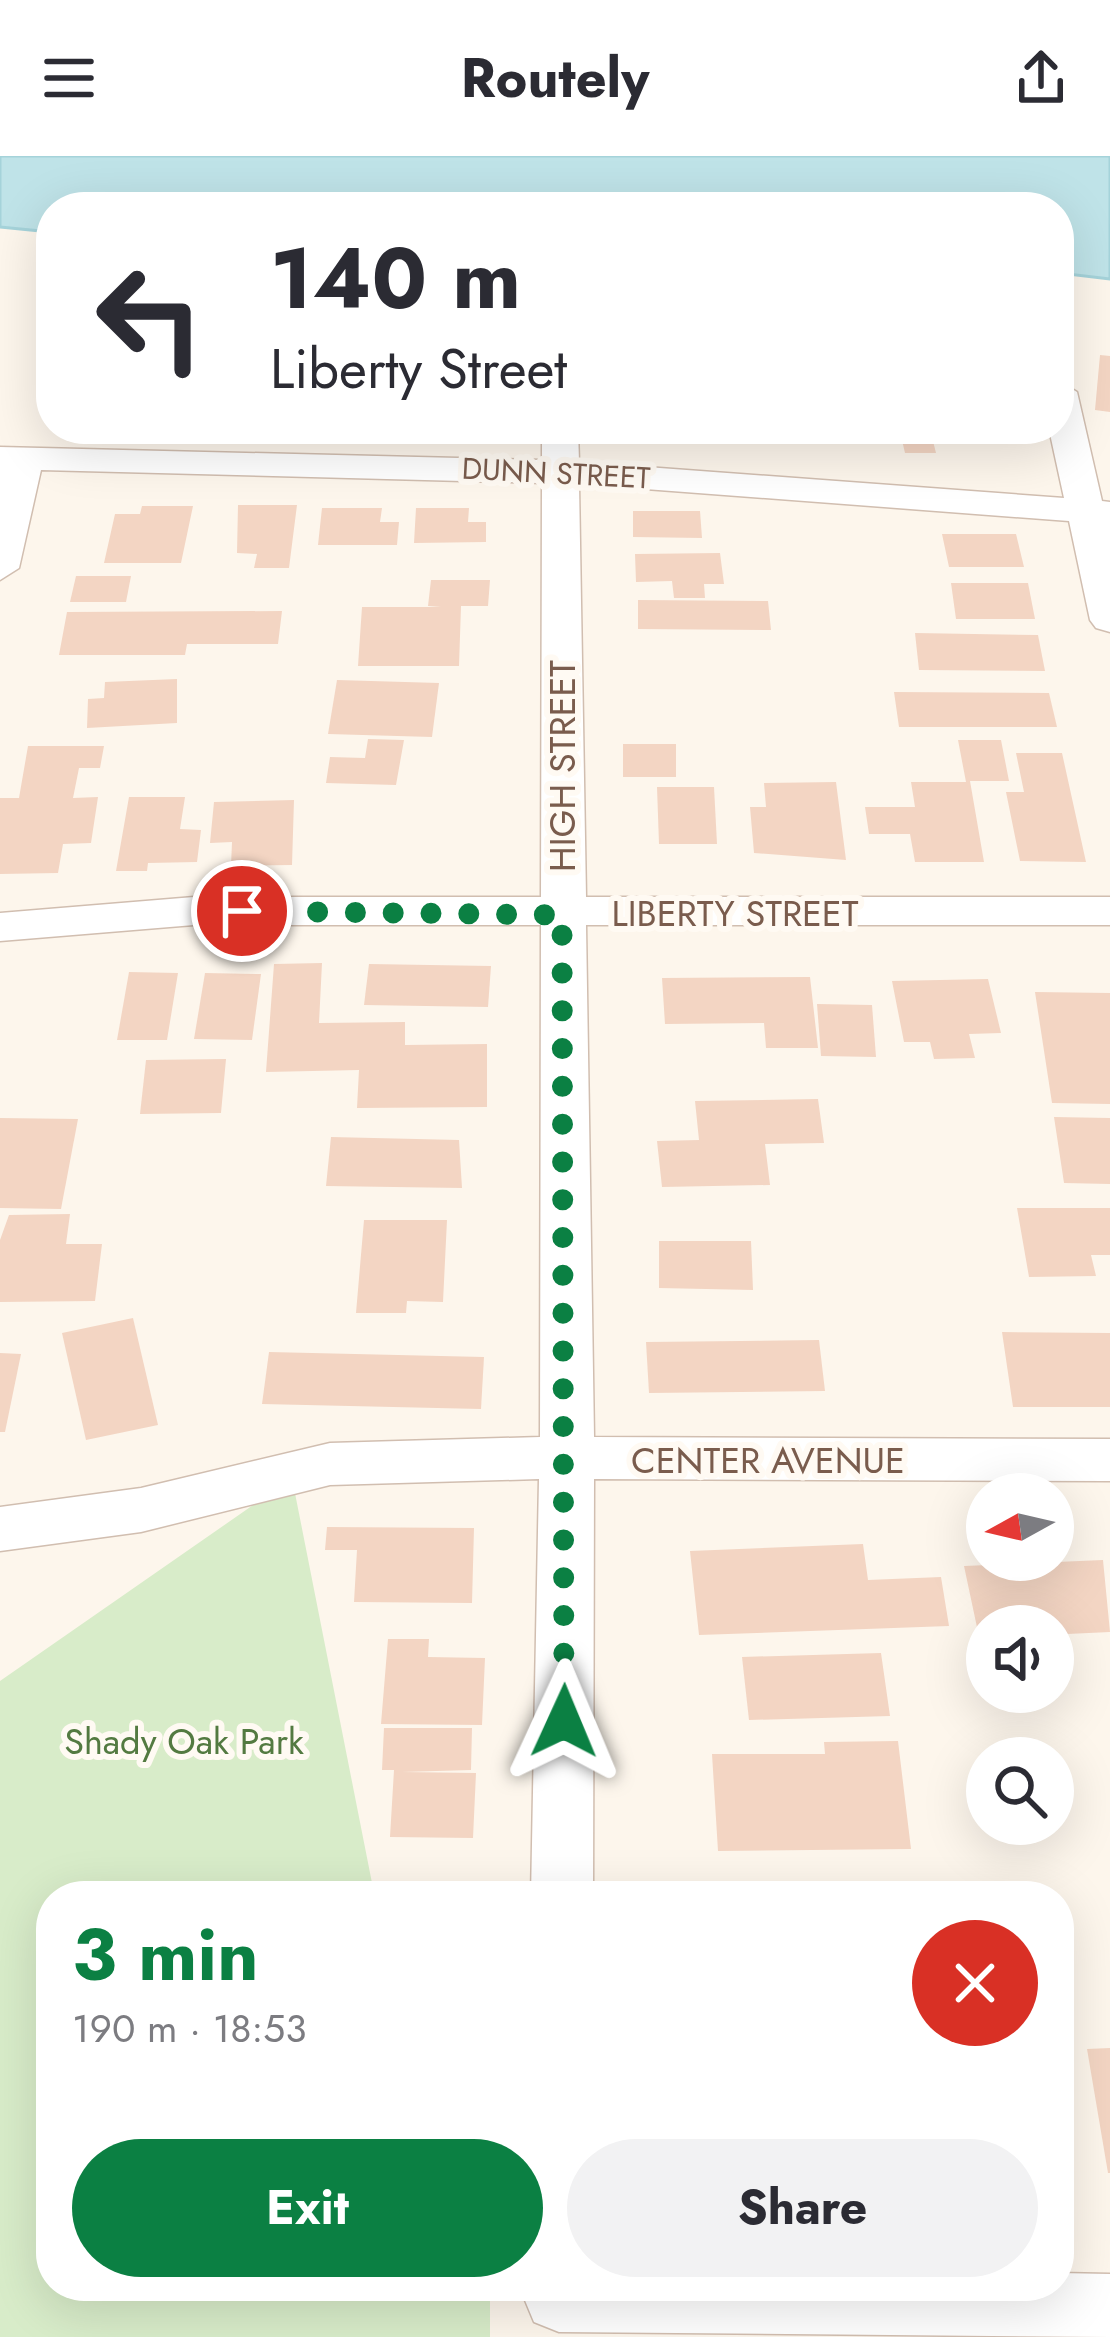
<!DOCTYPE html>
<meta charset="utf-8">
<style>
:root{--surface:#fff;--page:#f2f2f3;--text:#2b2b33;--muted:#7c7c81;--accent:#0b8043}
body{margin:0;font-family:Jost,sans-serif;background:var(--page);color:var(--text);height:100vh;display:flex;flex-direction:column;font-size:45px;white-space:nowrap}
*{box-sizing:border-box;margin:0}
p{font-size:39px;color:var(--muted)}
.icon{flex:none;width:66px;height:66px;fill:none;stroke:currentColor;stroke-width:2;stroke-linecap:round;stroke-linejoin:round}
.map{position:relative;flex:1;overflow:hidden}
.panel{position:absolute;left:36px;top:1725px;width:1038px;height:420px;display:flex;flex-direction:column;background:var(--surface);border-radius:48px;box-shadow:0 12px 48px #0002}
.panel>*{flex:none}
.banner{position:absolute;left:36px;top:36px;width:1038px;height:252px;border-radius:48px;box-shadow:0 12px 48px #0002;background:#fff;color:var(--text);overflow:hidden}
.needle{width:78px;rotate:262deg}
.tools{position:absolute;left:966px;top:1317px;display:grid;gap:24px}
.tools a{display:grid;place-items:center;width:108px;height:108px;border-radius:50%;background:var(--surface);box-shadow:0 12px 48px #0002;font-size:60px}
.pin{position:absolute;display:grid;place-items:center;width:102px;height:102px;color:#fff;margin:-51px;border:6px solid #fff;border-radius:50%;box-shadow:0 3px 12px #0007}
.me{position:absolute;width:132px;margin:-66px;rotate:1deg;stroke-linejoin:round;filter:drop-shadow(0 0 9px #0008)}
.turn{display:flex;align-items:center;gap:42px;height:252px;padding:0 36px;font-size:54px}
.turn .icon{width:156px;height:156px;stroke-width:2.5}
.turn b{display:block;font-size:84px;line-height:102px}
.round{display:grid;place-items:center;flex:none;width:126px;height:126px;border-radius:63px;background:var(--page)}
.summary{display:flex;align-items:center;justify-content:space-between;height:204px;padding:0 36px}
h1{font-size:72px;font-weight:700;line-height:90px;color:var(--accent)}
.button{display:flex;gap:24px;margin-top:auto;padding:24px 36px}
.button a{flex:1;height:138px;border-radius:72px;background:var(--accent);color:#fff;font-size:48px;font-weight:700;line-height:138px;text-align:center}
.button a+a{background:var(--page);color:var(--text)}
header{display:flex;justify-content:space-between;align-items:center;height:156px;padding:0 36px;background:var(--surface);font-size:54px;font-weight:700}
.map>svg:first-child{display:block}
</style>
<header><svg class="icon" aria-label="menu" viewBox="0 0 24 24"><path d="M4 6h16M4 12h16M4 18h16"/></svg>Routely<svg class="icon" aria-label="share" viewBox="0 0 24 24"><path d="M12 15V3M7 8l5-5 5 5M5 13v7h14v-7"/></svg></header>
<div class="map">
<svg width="1110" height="2181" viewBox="0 0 1110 2181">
<rect width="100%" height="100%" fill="#fdf6ec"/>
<path fill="#d8ecc9" d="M292,1322L373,1732L492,1728V1740H51V2130H490V2181H0V1525Z"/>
<path fill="#bfe3e8" stroke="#a5d3da" stroke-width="3" d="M0,0H1110V123L1059,117V51H51V76L0,71Z"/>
<g fill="#f3d5c3">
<path d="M1100,199L1110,200V256L1095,254Z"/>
<path d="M860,273H930L936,297H905L901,280L862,281Z"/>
<path d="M943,273H1012L1016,285L948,287Z"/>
<path d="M238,349H297L289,412H254L257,398L237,397Z"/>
<path d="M142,350H193L181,407H104L115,358H140Z"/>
<path d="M322,352H382L380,366H399L397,389H318Z"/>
<path d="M416,352H469L468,366H486V386L414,387Z"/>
<path d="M633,355H700L702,382L633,381Z"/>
<path d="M942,378H1016L1024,411H949Z"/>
<path d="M720,397L724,428H704L705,442H674L672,425L636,426L635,398Z"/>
<path d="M76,420H131L126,446H70Z"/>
<path d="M431,424H490L488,450H461L459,510H358L362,451H441L428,450Z"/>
<path d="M951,427H1028L1035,463H956Z"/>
<path d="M638,444L768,445L771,474L638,473Z"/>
<path d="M282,455L278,488H187L185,499H59L67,456Z"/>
<path d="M915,477L1038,479L1045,515L919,514Z"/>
<path d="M177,523V567L87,572L88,543L104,542L105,526Z"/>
<path d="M337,524L439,527L432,581L328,578Z"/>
<path d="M894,536L1049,537L1057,571H899Z"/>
<path d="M368,583L404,584L396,629L326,627L330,601L365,602Z"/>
<path d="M958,584H1001L1009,625H970L984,706H915L910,678H869L865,651H915L911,626H966Z"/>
<rect x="623" y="588" width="53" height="33"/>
<path d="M28,590H104L100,612H79L73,642L98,641L91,687L63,688L58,717L0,718V642H19Z"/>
<path d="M1016,597H1062L1086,706L1020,705L1006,636H1024Z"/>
<path d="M836,626L846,704L754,697L750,651H766L764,627Z"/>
<path d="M657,631H714L717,688H659Z"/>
<path d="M129,641H185L180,673L201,674L197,706L148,707L147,715H116Z"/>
<path d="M294,644L292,709L231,710L232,686L210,687L214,646Z"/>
<path d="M322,807L319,867L405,866V889L487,888V951L357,952L359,914L266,916L274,808Z"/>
<path d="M369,808L491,810L488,851L364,849Z"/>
<path d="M129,816L178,817L167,884H117Z"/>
<path d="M205,817L261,818L252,884L194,883Z"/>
<path d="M810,821L818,892H766L764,867L665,868L662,822Z"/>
<path d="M988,823L1001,877L969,878L975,902L934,903L930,886H904L892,825Z"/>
<path d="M1035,836L1110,837V948L1052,947Z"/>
<path d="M817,848L872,849L876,901L821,900Z"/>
<path d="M226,903L221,957L140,958L146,904Z"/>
<path d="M818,943L824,987L765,988L770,1029L662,1031L657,985L699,984L695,945Z"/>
<path d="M1054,961L1110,962V1028L1064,1027Z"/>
<path d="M0,962L78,963L61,1053L0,1052Z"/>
<path d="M331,981L459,984L462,1032L326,1030Z"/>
<path d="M1017,1052H1110V1099H1091L1096,1120L1029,1121Z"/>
<path d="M70,1058L66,1088H102L95,1145L0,1146V1084L9,1059Z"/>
<path d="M364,1064H447L443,1146L407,1145L406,1157H356Z"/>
<path d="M659,1085H751L753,1134L659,1132Z"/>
<path d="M133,1162L158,1269L86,1284L62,1177Z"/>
<path d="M1002,1176L1110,1177V1251H1013Z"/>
<path d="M819,1184L825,1235L649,1237L646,1186Z"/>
<path d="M269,1196L484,1201L481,1253L262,1248Z"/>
<path d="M0,1197L21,1198L5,1276H0Z"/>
<path d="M327,1371L474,1372L472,1447L354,1446L357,1394H325Z"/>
<path d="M863,1388L868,1424L941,1421L949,1470L699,1479L690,1395Z"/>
<path d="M1103,1404L1110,1476L1067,1478L1070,1493L1053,1494V1470H987V1476H978L964,1410Z"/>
<path d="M388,1483H429L428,1501L485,1502L482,1569L381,1568Z"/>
<path d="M881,1497L890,1560L749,1564L742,1501Z"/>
<path d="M384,1572H472L471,1614L402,1616L476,1617L473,1682L390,1681L394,1614H382Z"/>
<path d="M898,1585L911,1693L718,1695L712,1598H825L824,1586Z"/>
<path d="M1110,1892V2017H1108L1087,1893Z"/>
</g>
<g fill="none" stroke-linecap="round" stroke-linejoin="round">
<defs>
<g id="minor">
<path d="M1059,225L1077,236L1102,345L1110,346V476L1096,472L1090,464L1069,365L579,328L586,741H1110V769H586L594,1281L1110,1283V1325L594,1323L593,1740H531L539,1323L330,1329L141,1376L0,1395V1351L141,1332L330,1287L540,1281L541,769H194L0,785V757L194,741H541L542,327L41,314L19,412L0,424V291L542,304V273H578L579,306L1064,342L1049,273H1059Z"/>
<path d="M1059,2117L1110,2118V2181L559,2176L534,2166L524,2142L529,2130H1059Z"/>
</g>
</defs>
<use href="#minor" stroke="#d1beb0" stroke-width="3"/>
<use href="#minor" fill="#fff" fill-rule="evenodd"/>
</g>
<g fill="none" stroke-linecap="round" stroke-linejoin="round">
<path stroke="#0b8043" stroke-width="21" stroke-dasharray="0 37.8" d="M242,755L562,759L564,1565"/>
</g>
<g text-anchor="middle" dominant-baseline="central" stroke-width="12" stroke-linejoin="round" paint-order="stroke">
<g font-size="30" fill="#7a5c4d" stroke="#fffaf3">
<text transform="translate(556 317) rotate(3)">DUNN STREET</text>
</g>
<g font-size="36" fill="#7a5c4d" stroke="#fffaf3">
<text transform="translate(562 610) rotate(-90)">HIGH STREET</text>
<text x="735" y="757">LIBERTY STREET</text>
<text x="768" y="1304">CENTER AVENUE</text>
</g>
<g font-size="36" fill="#537a41" stroke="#fffaf3">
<text x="184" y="1585">Shady Oak Park</text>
</g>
</g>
</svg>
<div class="tools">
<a><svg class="needle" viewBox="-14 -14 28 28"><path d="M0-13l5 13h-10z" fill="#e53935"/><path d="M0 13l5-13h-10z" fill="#7c7c81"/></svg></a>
<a><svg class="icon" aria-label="sound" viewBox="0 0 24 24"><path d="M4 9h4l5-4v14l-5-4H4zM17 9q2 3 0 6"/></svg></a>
<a><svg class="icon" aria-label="search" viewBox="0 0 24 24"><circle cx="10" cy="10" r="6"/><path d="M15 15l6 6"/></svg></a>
</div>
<div class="pin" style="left:242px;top:755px;background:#d93025"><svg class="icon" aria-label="arrive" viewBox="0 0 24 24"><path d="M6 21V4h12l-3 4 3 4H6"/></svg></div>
<svg class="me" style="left:564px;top:1565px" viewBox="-20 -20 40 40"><path d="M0-17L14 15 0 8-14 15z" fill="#0b8043" stroke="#fff" stroke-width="4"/></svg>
<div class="banner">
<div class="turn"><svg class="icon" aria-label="left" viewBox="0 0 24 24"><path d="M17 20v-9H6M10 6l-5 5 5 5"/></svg><div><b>140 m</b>Liberty Street</div></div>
</div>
<section class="panel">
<div class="summary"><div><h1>3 min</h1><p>190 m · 18:53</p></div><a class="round" style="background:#d93025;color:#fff"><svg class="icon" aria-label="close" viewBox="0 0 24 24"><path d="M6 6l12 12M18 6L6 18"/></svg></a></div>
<div class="button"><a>Exit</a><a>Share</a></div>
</section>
</div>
